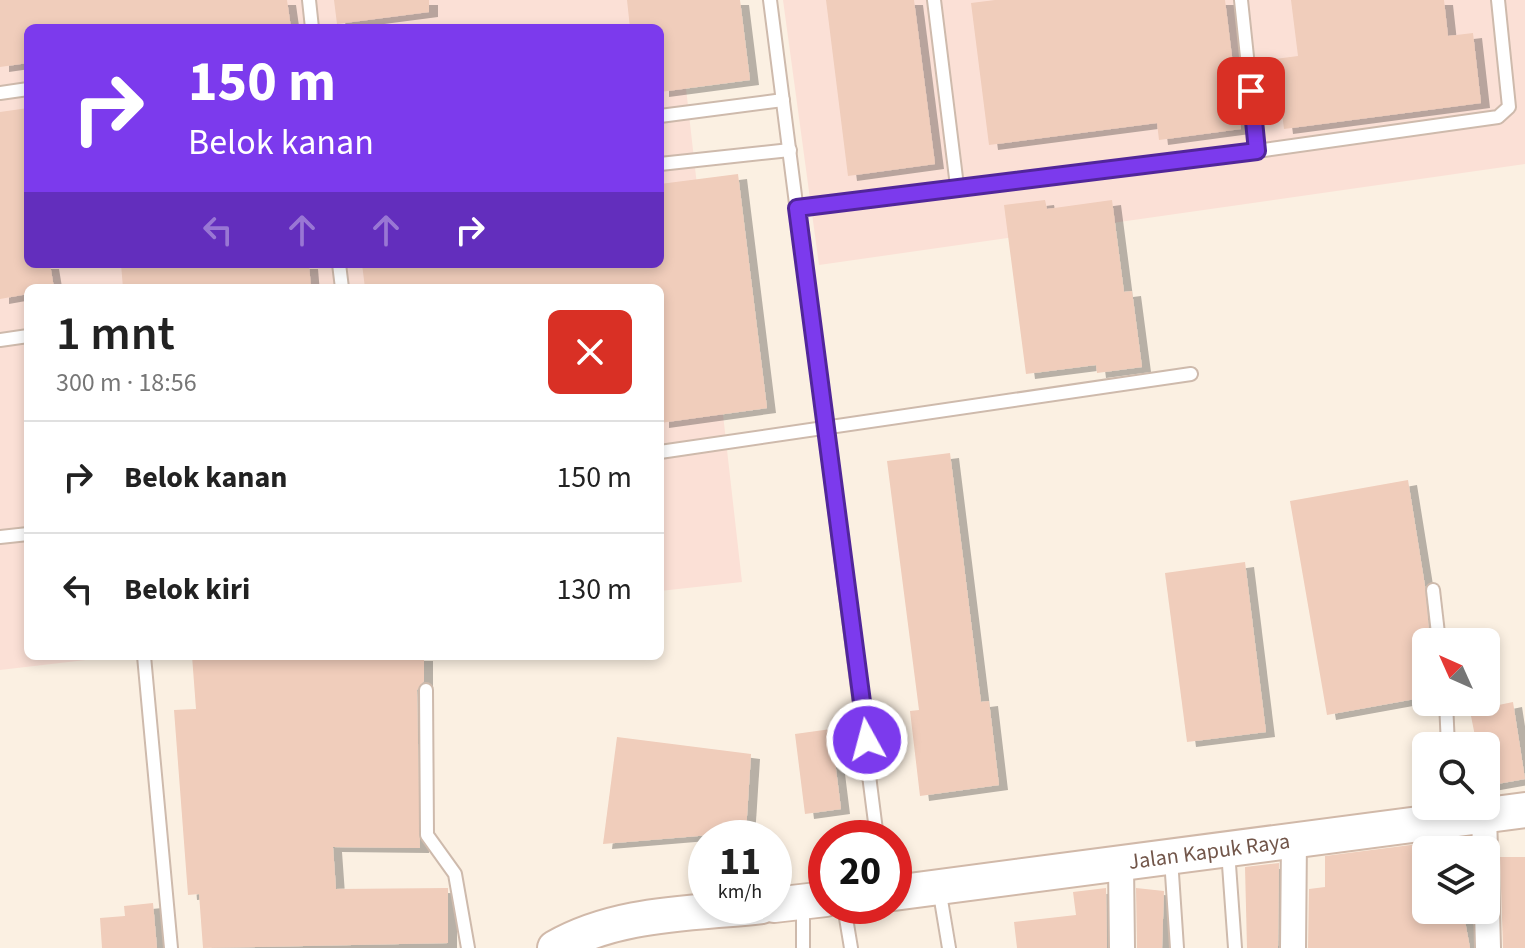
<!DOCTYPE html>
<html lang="id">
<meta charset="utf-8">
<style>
:root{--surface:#fff;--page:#f2f2f2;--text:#222;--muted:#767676;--line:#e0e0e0}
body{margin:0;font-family:"Source Sans 3",sans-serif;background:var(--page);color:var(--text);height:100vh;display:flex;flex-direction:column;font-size:30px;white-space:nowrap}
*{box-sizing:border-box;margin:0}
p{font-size:26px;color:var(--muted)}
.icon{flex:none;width:44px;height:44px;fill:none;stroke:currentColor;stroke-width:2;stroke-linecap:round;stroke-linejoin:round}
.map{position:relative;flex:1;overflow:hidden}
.drawer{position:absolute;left:24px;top:284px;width:640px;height:376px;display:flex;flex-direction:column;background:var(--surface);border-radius:12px;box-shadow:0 4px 12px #0003}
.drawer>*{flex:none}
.guide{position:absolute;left:24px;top:24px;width:640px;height:244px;border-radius:12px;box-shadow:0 4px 12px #0003;background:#7c3aed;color:#fff;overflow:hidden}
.needle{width:52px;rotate:315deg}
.buttons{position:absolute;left:1412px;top:628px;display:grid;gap:16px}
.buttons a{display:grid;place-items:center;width:88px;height:88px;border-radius:12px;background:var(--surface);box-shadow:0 4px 12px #0003;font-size:40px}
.speed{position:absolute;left:688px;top:820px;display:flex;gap:16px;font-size:40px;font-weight:700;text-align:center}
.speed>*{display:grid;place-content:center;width:104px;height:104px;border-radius:50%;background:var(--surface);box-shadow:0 4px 12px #0003;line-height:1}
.speed small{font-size:20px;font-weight:400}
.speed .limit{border:12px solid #d22;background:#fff;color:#111}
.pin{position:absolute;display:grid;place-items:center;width:68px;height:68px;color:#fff;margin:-34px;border-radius:16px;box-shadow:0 4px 12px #0006}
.me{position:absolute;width:88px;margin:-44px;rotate:353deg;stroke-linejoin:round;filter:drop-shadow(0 0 6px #0008)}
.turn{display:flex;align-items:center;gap:28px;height:168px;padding:0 32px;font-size:36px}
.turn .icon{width:104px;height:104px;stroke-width:2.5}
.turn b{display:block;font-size:56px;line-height:68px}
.lanes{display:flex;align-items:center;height:76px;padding:0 32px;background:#0003;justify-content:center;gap:40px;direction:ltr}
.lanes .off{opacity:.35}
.round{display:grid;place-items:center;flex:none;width:84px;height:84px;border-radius:12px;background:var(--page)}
.headline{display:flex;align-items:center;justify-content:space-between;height:136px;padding:0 32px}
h1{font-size:48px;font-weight:600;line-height:60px}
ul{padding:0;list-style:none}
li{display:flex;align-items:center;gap:24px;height:112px;padding:0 32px;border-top:2px solid var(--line)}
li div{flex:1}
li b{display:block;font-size:30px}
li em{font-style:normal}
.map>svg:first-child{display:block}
</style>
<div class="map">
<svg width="1525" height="948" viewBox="0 0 1525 948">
<defs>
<filter id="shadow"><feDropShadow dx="9" dy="5" stdDeviation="0" flood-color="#0004"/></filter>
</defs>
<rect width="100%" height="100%" fill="#fbf0e2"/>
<g fill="#fbe0d6" fill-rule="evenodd">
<path d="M0,0H676L742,582L660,591V288H28V656H120L0,670ZM28,28H660V264H28Z"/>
<path d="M783,0H1525V164L819,265Z"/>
</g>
<g fill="#f0cdbb" filter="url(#shadow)">
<path d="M0,0H287L291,28H28V63L0,67Z"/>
<path d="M334,0H429V12L337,24Z"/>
<path d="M627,0H740L750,80L660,92V28H630Z"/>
<path d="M826,0H914L935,164L848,176Z"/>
<path d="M995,0H1225L1241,129L1159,140L1157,123L989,145L971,3Z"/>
<path d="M1291,0H1444L1448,36L1473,33L1481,103L1284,129L1275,59L1298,56Z"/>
<path d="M28,108V264H50L54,288H28V294L0,299V112Z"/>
<path d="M738,174L767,408L660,423V288H365L362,264H660V184Z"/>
<path d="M1045,200L1047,209L1112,200L1124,292L1132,291L1142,367L1097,373L1096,365L1026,374L1004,205Z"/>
<path d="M121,264H309L311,288H123Z"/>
<path d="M950,453L981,702L989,701L999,785L920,796L910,711L919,710L887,461Z"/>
<path d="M1408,480L1425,586L1430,642H1426V697L1327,715L1290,501Z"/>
<path d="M1245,562L1266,732L1187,742L1165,573Z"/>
<path d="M192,656H424V681L417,690L420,848L333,847L336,889L448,888V943L203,948L199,894L188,895L174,710L196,709Z"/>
<path d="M1513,702L1525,779L1486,786V746H1477L1470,711Z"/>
<path d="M831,729L841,809L805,814L795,734Z"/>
<path d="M617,737L751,754L746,832L603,844Z"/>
<path d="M1426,843V910H1463L1470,948H1308L1309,889L1325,887V856Z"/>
<path d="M1500,857H1525V948H1503Z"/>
<path d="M1279,863L1278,948H1247L1245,867Z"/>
<path d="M1106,888L1107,948H1017L1014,922L1076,915L1073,892Z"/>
<path d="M1136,888L1164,891L1162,948H1137Z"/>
<path d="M153,903L157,948H102L100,918L125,916L124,906Z"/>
</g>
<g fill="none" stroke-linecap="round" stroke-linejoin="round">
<defs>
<g id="lane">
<path d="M309,0L312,28"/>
<path d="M770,0L877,838"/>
<path d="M934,0L957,186"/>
<path d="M1241,0L1257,151"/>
<path d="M0,93L28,89"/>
<path d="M660,116L783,100"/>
<path d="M660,164L790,150"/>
<path d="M797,208L1257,151L1498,117L1509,107L1498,0"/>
<path d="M339,264L342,288"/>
<path d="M0,340L28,336"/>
<path d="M660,452L1191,374"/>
<path d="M0,537L28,534"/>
<path d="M1433,590L1439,642"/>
<path d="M144,656L171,948"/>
<path d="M426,690L427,835L455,874L468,948"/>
<path d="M1446,702L1448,746"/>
<path d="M1228,851L1235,948"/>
<path d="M1171,859L1177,948"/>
<path d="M939,888L949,948"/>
<path d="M803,905V948"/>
<path d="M844,906L851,948"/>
</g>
<g id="street">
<path d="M1484,815L1485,850"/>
<path d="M1121,865L1122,948"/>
<path d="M1486,871L1488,948"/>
<path d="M1293,948L1294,839"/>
</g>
<g id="secondary">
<path id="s1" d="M894,893L1525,810"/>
<path d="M774,905L826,899"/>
<path d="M555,948C618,912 692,914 762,906"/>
</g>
</defs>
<use href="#lane" stroke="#cebaac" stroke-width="16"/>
<use href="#street" stroke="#cebaac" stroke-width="28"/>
<use href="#secondary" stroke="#d1b9a9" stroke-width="38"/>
<use href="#lane" stroke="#fff" stroke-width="12"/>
<use href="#street" stroke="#fff" stroke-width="24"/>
<use href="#secondary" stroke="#fff" stroke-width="34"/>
</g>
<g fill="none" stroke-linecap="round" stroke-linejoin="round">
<defs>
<path id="route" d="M867,740L797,208L1257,151L1251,91"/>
</defs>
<use href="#route" stroke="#51269a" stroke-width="20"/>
<use href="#route" stroke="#7c3aed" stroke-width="14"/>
</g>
<g text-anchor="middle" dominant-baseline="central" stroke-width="7" stroke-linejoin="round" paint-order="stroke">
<g font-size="22" fill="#72564a" stroke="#fef5e8">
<text stroke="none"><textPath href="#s1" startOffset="318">Jalan Kapuk Raya</textPath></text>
</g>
</g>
</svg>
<div class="buttons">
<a><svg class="needle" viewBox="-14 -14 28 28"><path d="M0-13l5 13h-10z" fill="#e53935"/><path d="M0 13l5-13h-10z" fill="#767676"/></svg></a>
<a><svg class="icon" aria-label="search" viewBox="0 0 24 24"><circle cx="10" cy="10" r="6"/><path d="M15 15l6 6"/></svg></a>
<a><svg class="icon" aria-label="layers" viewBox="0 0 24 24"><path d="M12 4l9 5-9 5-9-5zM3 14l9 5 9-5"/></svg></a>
</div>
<div class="speed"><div>11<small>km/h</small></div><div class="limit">20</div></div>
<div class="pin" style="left:1251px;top:91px;background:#d93025"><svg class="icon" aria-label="arrive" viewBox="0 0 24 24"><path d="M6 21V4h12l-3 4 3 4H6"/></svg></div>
<svg class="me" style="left:867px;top:740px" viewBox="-20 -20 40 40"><circle r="17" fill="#7c3aed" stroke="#fff" stroke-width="3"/><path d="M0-11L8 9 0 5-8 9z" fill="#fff"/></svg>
<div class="guide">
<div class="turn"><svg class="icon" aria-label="right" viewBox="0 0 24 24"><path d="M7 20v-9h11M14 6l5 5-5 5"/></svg><div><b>150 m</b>Belok kanan</div></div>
<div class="lanes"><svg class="icon off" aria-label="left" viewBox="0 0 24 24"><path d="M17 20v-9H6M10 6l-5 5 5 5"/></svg><svg class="icon off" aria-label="ahead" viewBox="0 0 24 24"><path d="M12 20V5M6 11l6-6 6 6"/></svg><svg class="icon off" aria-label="ahead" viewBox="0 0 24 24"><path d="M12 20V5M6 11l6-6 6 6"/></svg><svg class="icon" aria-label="right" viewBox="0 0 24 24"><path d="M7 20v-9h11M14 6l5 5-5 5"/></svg></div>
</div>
<section class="drawer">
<div class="headline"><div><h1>1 mnt</h1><p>300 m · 18:56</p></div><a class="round" style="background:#d93025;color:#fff"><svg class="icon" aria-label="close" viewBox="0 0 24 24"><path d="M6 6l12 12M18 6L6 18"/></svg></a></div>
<ul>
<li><svg class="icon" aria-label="right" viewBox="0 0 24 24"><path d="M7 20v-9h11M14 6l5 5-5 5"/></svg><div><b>Belok kanan</b></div><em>150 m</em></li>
<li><svg class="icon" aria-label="left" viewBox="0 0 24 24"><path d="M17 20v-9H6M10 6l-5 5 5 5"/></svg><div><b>Belok kiri</b></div><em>130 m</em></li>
</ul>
</section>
</div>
